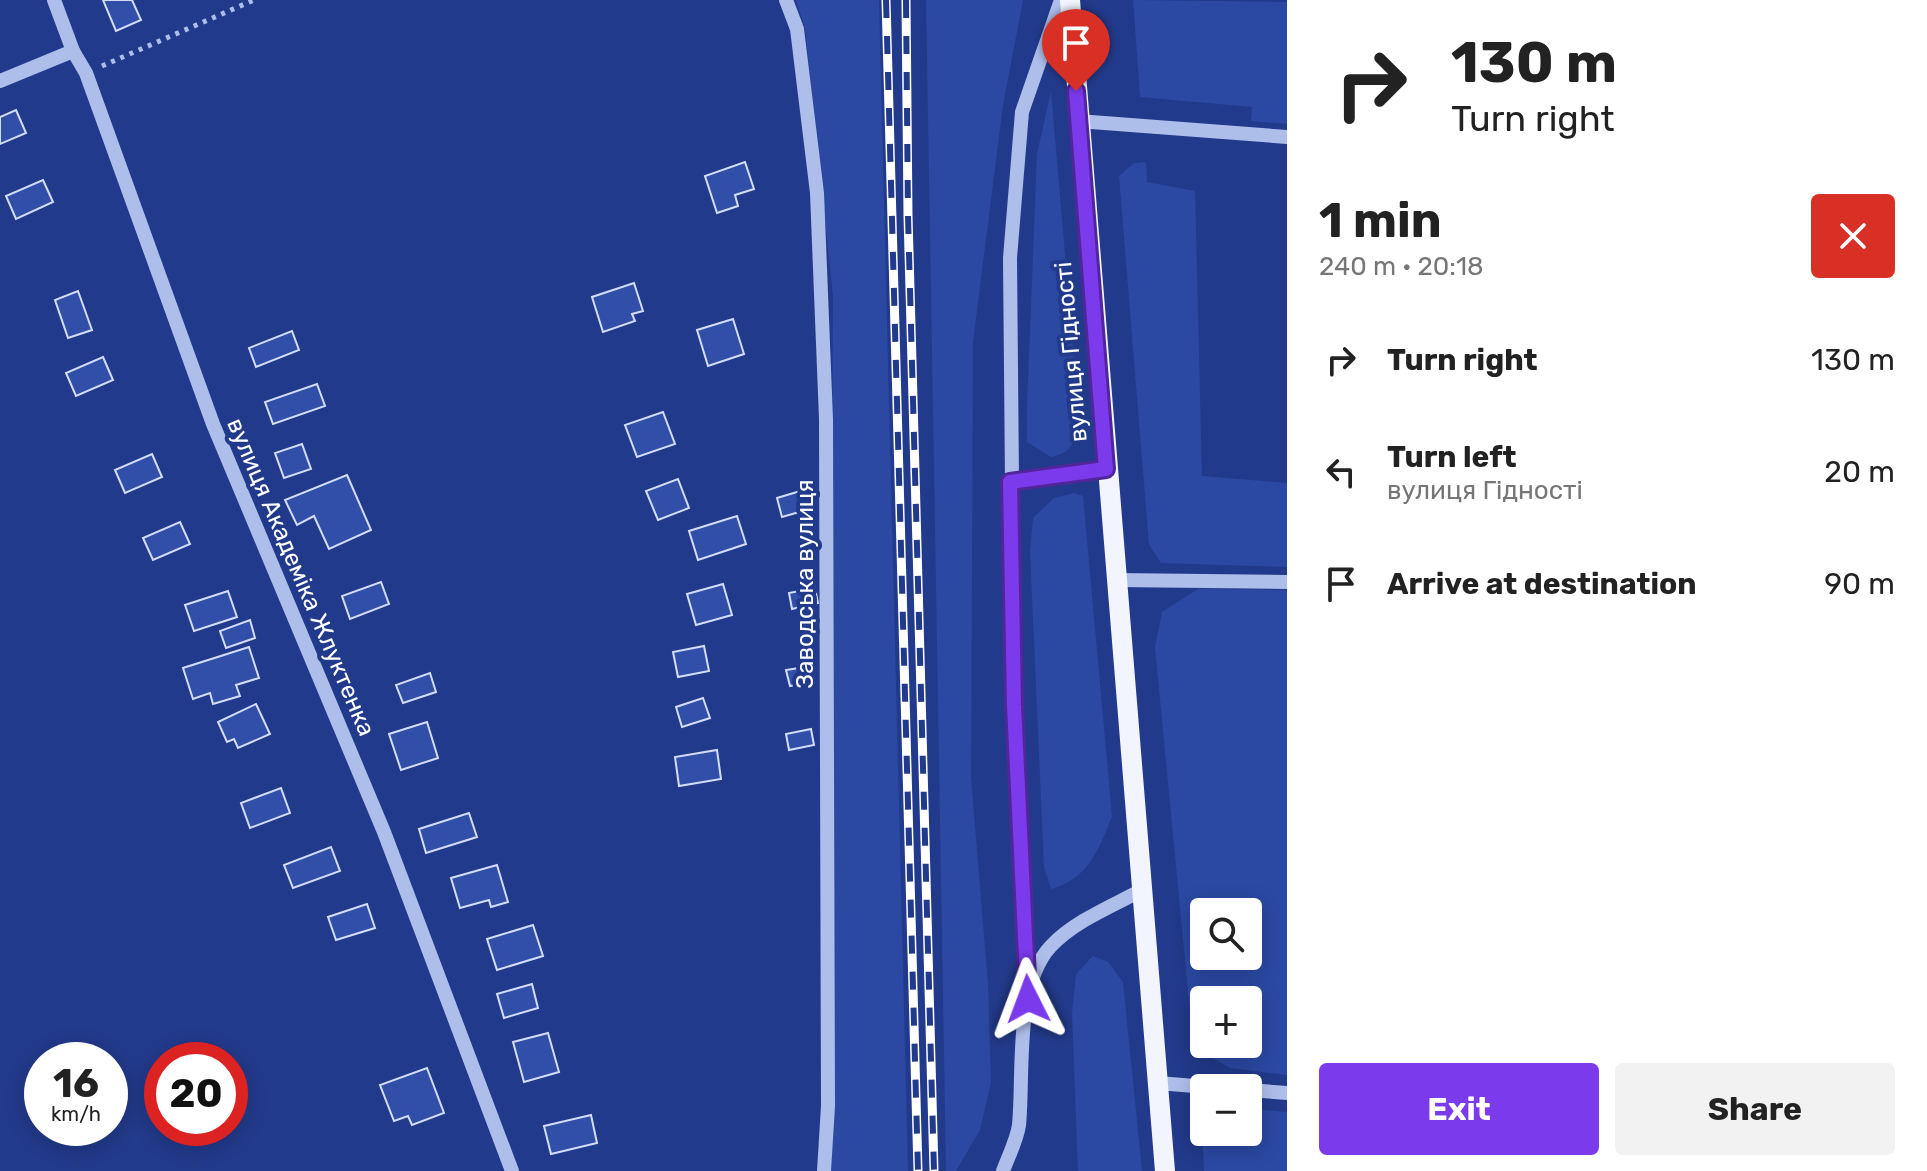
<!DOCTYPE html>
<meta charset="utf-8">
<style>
:root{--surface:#fff;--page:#f2f2f2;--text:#222;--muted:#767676;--accent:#7c3aed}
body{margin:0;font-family:Rubik,sans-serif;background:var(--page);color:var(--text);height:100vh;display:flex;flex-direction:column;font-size:30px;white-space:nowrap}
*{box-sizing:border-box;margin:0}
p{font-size:26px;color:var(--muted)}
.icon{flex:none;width:44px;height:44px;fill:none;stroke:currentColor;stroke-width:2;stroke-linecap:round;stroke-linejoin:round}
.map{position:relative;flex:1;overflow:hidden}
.side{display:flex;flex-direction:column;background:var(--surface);width:640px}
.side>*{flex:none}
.top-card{background:#fff;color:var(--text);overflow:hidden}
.buttons{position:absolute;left:1190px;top:898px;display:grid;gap:16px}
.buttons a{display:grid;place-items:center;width:72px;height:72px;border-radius:8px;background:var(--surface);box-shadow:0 4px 20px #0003;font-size:40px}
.speed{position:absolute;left:24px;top:1042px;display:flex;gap:16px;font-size:40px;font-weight:700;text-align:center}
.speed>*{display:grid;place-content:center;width:104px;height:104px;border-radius:50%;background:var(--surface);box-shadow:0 4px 20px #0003;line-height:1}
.speed small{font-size:20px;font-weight:400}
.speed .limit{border:12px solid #d22;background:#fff;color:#111}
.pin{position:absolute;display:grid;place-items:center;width:68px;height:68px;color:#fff;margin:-82px -34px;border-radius:50% 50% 50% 0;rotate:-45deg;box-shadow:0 0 8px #0007}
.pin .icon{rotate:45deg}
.me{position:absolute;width:88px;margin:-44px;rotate:357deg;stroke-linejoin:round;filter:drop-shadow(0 0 6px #0008)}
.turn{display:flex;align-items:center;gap:28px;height:168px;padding:0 32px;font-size:36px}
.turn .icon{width:104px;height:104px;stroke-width:2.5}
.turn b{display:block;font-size:56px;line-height:68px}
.round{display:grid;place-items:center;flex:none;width:84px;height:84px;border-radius:8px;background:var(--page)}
.head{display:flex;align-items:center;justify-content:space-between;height:136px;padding:0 32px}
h1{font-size:48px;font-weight:700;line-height:60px}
.action{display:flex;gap:16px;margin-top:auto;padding:16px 32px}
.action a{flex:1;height:92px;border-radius:8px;background:var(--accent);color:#fff;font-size:32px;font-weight:700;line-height:92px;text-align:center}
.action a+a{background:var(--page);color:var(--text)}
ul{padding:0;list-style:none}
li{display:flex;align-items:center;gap:24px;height:112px;padding:0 32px}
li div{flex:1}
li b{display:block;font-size:30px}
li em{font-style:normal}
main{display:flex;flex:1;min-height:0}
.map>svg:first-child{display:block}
</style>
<main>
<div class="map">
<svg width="1287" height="1171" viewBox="0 0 1287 1171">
<rect width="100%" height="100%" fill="#223a8b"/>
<g fill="#2b49a3" fill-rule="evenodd">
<path d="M796,0H879L908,1171H829L833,296L805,28Z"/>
<path d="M926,0H1023L1003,105L973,342L971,778L988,984L991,1082L980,1130L956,1171H946Z"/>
<path d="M1133,0L1287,2V124L1251,121L1252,107L1140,97Z"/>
<path d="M1051,91L1079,417C1076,440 1075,452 1051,457L1027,442V407L1037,154Z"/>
<path d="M1146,162L1147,182L1195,191L1202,476L1287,483V567L1161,563L1149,545L1119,176L1134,163Z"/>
<path d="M1074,493L1083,496L1112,816C1100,848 1087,880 1051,889L1044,867L1030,551L1033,518L1054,498Z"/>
<path d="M1198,589L1287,590V1075L1230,1068L1206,1054L1191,1023L1155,647L1162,612ZM1248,912V956H1204V912ZM1248,1000V1044H1204V1000Z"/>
<path d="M1093,956L1108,962L1123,982L1142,1171H1078L1072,1013L1076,974Z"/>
<path d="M1248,1109L1287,1112V1171H1204L1202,1126L1204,1132H1248Z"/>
</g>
<g fill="#314ea8" stroke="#d3dcf8" stroke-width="2">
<path d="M103,0H132L141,20L116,31Z"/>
<path d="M16,110L26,133L0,144V117Z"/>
<path d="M745,162L754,189L735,195L738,206L717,213L705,176Z"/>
<path d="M43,180L53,202L16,219L6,196Z"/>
<path d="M634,283L643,311L632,314L635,321L603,332L592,297Z"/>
<path d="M78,291L92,330L68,338L55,300Z"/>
<path d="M733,319L744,354L708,366L697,330Z"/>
<path d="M292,331L299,350L256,367L249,348Z"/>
<path d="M103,357L113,380L76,396L66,373Z"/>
<path d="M317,384L325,406L273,424L265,402Z"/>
<path d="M663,412L675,444L637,457L625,425Z"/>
<path d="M302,444L311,469L284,478L275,453Z"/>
<path d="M152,454L162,477L125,493L115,470Z"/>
<path d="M347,475L371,530L329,549L314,516L297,525L285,500Z"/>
<path d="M678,479L689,508L658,520L646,491Z"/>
<path d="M807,489L813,508L782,517L777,498Z"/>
<path d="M737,516L746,544L698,560L689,531Z"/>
<path d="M180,522L190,544L153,560L143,538Z"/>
<path d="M381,582L389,604L350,619L342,596Z"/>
<path d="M723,584L732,615L696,625L687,594Z"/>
<path d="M815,588L818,603L792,609L789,593Z"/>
<path d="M228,591L237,617L194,631L185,605Z"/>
<path d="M250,620L255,638L226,648L220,631Z"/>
<path d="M704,646L709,671L678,677L673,652Z"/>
<path d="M249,647L259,678L236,685L240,696L213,704L210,693L193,699L183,668Z"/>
<path d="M812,666L815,681L790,686L786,670Z"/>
<path d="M430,673L436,692L403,703L396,685Z"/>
<path d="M703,698L710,718L682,727L676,707Z"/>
<path d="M256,704L270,734L238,748L234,739L227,742L218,722Z"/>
<path d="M427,722L438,758L401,770L389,734Z"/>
<path d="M811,729L814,745L789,750L786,734Z"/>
<path d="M717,750L721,779L679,786L675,757Z"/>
<path d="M281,788L290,813L250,828L241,803Z"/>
<path d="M469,813L477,837L426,853L419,829Z"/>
<path d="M331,847L340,871L293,888L284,865Z"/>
<path d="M497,865L508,902L491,907L489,900L460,908L451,878Z"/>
<path d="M367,904L375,928L336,940L328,917Z"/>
<path d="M533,925L543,956L497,970L487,939Z"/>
<path d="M532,984L538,1008L504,1018L497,994Z"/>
<path d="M548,1033L559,1072L524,1082L513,1042Z"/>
<path d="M427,1068L444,1113L412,1125L408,1116L394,1121L380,1085Z"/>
<path d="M591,1115L597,1143L551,1154L544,1126Z"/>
</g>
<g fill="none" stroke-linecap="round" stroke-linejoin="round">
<path stroke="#aebeeb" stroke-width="5" stroke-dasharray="4 6" stroke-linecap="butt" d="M102,66L254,0"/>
<g stroke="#aebeeb" stroke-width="14">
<path d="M54,0L73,51L86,73L213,424L384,832L512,1171"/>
<path d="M786,0L797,29L817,193L826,419L828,1106L824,1171"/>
<path d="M0,81L73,51"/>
<path d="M1078,121L1287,137"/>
<path d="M1010,482L1106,469"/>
<path d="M1115,580L1287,582"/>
<path d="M1028,999L1014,705L1010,258L1022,112L1061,0"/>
<path d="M1158,1083L1219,1088"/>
<path d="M1248,1090L1287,1093"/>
<path d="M1003,1171C1008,1157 1017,1140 1019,1125C1024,1074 1014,985 1051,946C1075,921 1110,907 1140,891"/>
</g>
<path stroke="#f3f5fe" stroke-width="20" d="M1070,0L1165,1171"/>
<defs>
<g id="rail">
<path d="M886,0L918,1171"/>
<path d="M906,0L908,216L934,1171"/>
</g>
</defs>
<use href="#rail" stroke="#fff" stroke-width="9"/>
<use href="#rail" stroke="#223a8b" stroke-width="6" stroke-dasharray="18" stroke-linecap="butt"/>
</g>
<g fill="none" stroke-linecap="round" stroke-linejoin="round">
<defs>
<path id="route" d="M1028,999L1014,705L1010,482L1106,469L1076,91"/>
</defs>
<use href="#route" stroke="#51269a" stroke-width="20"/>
<use href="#route" stroke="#7c3aed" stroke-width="14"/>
</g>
<g text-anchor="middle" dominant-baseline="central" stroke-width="8" stroke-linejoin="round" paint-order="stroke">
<g font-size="24" fill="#fff" stroke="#223a8b">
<text transform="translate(1071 352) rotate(-95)">вулиця Гідності</text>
<text transform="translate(301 577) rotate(67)">вулиця Академіка Жлуктенка</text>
<text transform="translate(805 584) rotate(-90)">Заводська вулиця</text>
</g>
</g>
</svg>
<div class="buttons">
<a><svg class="icon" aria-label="search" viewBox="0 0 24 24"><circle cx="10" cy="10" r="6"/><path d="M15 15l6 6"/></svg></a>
<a>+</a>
<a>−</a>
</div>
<div class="speed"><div>16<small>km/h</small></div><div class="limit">20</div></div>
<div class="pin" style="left:1076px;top:91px;background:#d93025"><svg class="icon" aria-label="arrive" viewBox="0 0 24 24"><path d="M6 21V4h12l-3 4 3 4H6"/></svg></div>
<svg class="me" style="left:1028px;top:999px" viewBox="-20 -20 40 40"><path d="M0-17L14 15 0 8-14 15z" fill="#7c3aed" stroke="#fff" stroke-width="4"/></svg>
</div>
<section class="side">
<div class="top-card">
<div class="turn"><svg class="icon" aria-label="right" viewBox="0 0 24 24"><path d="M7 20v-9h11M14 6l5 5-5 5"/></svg><div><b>130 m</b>Turn right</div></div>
</div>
<div class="head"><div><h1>1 min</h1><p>240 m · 20:18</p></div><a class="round" style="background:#d93025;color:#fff"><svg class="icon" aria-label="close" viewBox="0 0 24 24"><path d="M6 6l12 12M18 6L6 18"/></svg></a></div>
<ul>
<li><svg class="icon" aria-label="right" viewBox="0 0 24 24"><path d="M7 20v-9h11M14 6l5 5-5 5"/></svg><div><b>Turn right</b></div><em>130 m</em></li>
<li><svg class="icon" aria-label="left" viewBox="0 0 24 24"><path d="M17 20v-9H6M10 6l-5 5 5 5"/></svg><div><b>Turn left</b><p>вулиця Гідності</p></div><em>20 m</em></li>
<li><svg class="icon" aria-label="arrive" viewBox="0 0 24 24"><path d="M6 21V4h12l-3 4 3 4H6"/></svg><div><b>Arrive at destination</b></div><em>90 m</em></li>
</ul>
<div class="action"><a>Exit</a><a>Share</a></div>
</section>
</main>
